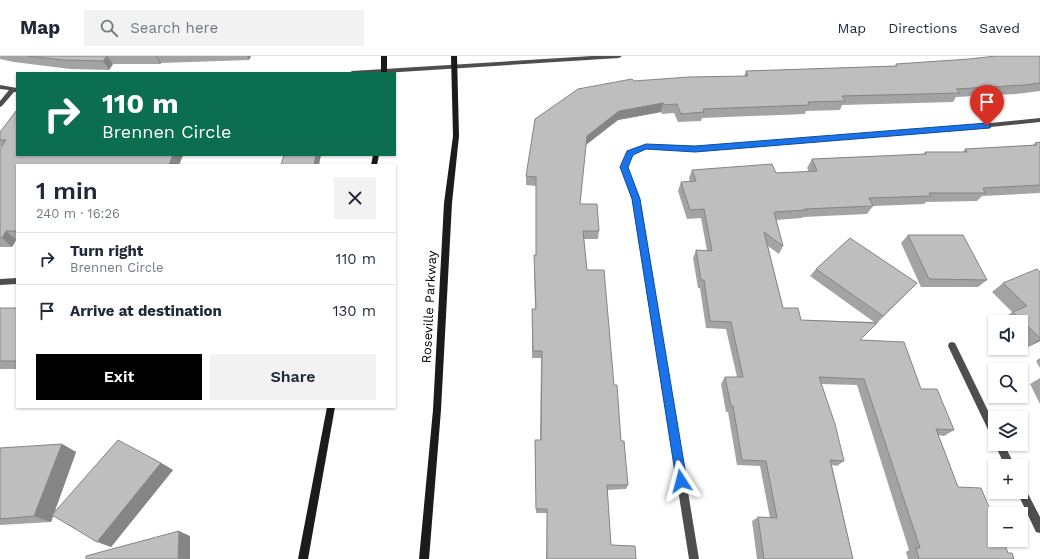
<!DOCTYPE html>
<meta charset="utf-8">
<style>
:root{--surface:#fff;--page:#f2f2f3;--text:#1f2937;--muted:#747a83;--line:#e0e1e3;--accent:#000}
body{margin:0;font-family:"Work Sans",sans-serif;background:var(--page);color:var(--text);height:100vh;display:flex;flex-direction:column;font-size:15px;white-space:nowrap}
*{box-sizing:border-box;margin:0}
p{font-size:13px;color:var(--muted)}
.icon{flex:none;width:22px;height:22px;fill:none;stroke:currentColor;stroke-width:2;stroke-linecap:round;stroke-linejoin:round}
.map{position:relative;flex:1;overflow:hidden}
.details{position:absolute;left:16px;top:108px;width:380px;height:244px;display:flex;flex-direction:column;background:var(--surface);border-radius:0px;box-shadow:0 1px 3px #0004}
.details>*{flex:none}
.banner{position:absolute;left:16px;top:16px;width:380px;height:84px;border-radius:0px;box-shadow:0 1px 3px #0004;background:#0b6e4f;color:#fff;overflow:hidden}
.buttons{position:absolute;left:988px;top:259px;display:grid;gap:8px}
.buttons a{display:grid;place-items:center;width:40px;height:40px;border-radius:0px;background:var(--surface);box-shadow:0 1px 3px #0004;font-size:20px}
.pin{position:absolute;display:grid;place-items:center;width:34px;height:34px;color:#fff;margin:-41px -17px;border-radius:50% 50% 50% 0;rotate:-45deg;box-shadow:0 0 4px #0007}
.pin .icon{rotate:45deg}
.me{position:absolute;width:44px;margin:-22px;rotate:351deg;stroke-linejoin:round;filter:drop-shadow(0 0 3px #0008)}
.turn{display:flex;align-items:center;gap:14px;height:84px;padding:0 20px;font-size:18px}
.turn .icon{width:52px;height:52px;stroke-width:2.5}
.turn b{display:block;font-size:28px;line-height:34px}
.round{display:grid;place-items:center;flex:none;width:42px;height:42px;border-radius:0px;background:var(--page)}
.overview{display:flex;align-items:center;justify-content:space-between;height:68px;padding:0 20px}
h1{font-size:24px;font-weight:600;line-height:30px}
.action{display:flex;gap:8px;margin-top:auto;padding:8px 20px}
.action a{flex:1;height:46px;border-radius:0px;background:var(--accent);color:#fff;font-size:16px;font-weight:600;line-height:46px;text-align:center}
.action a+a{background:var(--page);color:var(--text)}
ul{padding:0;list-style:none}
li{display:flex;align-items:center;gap:12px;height:52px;padding:0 20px;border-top:1px solid var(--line)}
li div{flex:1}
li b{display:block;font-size:15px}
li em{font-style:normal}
header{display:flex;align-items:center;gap:24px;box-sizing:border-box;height:56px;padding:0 20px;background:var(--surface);border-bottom:1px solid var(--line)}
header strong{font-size:19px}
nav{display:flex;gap:22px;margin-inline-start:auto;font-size:14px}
.search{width:280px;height:36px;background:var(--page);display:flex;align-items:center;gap:10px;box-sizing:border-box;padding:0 14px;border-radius:0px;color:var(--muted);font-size:15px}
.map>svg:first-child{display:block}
</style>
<header>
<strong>Map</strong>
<div class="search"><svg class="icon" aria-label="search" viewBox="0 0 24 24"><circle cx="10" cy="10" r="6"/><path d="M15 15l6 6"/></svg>Search here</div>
<nav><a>Map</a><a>Directions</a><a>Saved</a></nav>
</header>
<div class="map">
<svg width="1040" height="503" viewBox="0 0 1040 503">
<rect width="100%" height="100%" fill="#fff"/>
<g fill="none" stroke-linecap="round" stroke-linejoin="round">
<g fill="#4e4e4e" fill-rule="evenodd">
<path d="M384,13L386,14V16L349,17L352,15Z"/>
<path d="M0,29L17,32V36H14L2,50L0,51V45L9,34L0,33Z"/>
<path d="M1040,62V66L951,75L695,95L647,93L633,98L627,111L640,143L699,503H689L632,143L621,111L628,95L646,89L695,91L951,71Z"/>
<path d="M17,222V228L0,229V223Z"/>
<path d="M952,286L955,287L995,369V383L992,382L948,290L949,287Z"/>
<path d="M995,387V388H1004L1015,410H1005L996,391L994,388Z"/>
<path d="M1021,428L1024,430L1040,461V477L1036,476L1017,436H1021Z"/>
</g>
<path fill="#4e4e4e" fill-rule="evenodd" d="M592,0H622L619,2L384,17L381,15L384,13Z"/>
<g fill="#1b1b1b" fill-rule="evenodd">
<rect x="381" y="0" width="6" height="17"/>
<path d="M451,0H457L459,80L452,147L441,354L429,503H419L433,354L444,147L453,80Z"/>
<path d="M373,99H379L377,109H371Z"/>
<path d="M327,351H335L308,503H298Z"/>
</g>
</g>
<g fill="#a3a3a3">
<path d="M0,0H251L249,4L161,7L160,8H113L109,14L70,13L14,6L0,3Z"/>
<path d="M1040,0V35L1016,38L956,41L953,46L842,49L840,54L806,55L805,58L702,62L701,65L678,66L674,57L662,58L661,56L618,64L586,88L580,148L599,175L598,183H584L587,214L614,329L621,385L628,429L626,433L607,434L611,489L636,503H546L547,457H536L535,390V384H540L541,302H532V260L535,253L534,207V199H536V130L526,129V120L634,25L744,20L746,15L895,10L896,8Z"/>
<path d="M0,76L183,99L179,109H17V184H16L12,191H0V93L1,91L0,90Z"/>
<path d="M1040,86V137L982,140L977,145L926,146L924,148L873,150L867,158L803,161L802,162L776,164L783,190L779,198L768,190L783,252L801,264L874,266L810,220L816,213L917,227L860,284L921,333L954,374L944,380L938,379L958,431L1008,497L1014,503H908L906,496L909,494L857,329L821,328L844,405L837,410L832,409L853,503H757L752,465L758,461L770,462L760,410L737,409L728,356H726L721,328L725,321H737L726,273L706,272L700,232H698L693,202L696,194L707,195L701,162L687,163L678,135L681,126H690L689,122L692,114L776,117L809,116L807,112L812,103L923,98L925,96H963L965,93L1033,89L1035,87Z"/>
<path d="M908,179L987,224L978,231H921L901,187Z"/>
<path d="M1040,216V285L1028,291L1021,284V266H1002L1001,265L1012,256L992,236L1003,227Z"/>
<rect x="0" y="252" width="17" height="61"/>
<path d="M1040,302V312L1036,305Z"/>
<path d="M1040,322V348L1030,328Z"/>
<path d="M62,388L76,396L54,457L161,407L173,414L111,491L53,460L51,466L0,469V393Z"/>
</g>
<g fill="#858585">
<path d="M107,0L113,8L109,14L103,5Z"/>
<path d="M156,0H157L161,7L160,8Z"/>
<path d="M247,0H251L249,4Z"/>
<path d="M663,47L661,56L618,64L586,89L587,80L619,55Z"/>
<path d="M173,99H183L179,109H169Z"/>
<path d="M316,99H321L319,109H314Z"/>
<path d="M6,175L16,184L12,191L2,182Z"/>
<path d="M1040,283V285L1028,291Z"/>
<path d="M62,388L76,396L51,466L34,460Z"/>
<path d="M161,407L173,414L111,491L97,486Z"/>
<path d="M179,475L190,480V503H178Z"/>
</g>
<g fill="#bebebe" stroke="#858585">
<path d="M28,0H107L103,5L64,4Z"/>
<path d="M996,0H1040V27L1024,29L956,33L960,37L842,40L845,45L808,46L809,49L703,53L704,56L681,58L677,48L664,49L663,47L619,55L587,80L580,148H597L599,175H583L587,214H604L614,329H617L621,385H624L628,429H607L611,489L635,490L636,503H547V453H536L535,384H541L542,295H533L532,253H536L534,199H536V121L526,120L535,63L578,33L632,23L634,25L689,21L748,20L746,15L897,10L896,8L969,3Z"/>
<path d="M16,55H17V99H173L169,109H17V175H6L2,182H0V93L6,84H0V76Z"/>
<path d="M1040,86V129L983,132L985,137H929L931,140L869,142L873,150L805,153L807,154L774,156L783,190L764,176L783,252H798L801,264L877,267L860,284L904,286L921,333H937L954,374L936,373L958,431L981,432L995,465V484H1003L1008,497H1012L1014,503H919L916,492H920L864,323L819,321L835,368L844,405L830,404L853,503H764L758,461L777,462L766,405L742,404L733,350H731L725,321H743L731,266L710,265L704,224H701L696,194L712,195L704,153L690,154L681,126L696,125L692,114L772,108L776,117L817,115L812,103L926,98L925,96H967L965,93L1037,89L1035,87Z"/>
<path d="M284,99H316L314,109H281Z"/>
<path d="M908,179H963L987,224L929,223Z"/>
<path d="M850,182L917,227L883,260L816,213Z"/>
<path d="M1037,213L1040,216V282L1013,256L1027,250L1003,227Z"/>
<rect x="0" y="252" width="17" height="53"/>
<path d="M118,384L161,407L97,486L52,459Z"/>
<path d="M62,388L34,460L0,463V392Z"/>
<path d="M179,475L178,503H86V500Z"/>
</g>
<path fill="#1a73e8" stroke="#114b97" d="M987,67L991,70L990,72L695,96L646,93L633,99L628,111L640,143L687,425L685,429L681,430L677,429L632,143L620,111L627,95L646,88L695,90Z"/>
<g text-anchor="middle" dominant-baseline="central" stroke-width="4" stroke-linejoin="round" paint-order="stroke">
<g font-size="13" fill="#000" stroke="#fff">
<text transform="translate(429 251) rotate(-87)">Roseville Parkway</text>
</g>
</g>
</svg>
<div class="buttons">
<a><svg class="icon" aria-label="sound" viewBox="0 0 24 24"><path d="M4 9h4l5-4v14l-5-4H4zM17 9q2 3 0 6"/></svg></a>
<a><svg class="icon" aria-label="search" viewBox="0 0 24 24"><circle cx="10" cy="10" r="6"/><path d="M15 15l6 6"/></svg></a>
<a><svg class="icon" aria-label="layers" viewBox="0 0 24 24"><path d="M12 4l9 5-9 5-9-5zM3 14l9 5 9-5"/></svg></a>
<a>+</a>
<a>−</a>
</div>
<div class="pin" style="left:987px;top:70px;background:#d93025"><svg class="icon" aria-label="arrive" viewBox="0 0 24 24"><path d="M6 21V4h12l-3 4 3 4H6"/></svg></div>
<svg class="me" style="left:681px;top:425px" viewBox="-20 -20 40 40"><path d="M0-17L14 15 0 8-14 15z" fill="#1a73e8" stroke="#fff" stroke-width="4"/></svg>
<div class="banner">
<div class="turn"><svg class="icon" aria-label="right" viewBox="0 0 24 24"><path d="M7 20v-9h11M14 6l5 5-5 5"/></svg><div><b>110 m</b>Brennen Circle</div></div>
</div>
<section class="details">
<div class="overview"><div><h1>1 min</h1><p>240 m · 16:26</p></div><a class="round"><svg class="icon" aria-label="close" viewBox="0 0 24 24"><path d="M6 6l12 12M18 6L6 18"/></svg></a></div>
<ul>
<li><svg class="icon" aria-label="right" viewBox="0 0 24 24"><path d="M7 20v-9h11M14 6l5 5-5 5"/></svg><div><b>Turn right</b><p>Brennen Circle</p></div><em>110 m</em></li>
<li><svg class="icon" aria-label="arrive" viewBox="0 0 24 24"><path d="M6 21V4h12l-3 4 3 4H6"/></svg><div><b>Arrive at destination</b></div><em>130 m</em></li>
</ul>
<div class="action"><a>Exit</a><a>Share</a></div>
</section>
</div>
